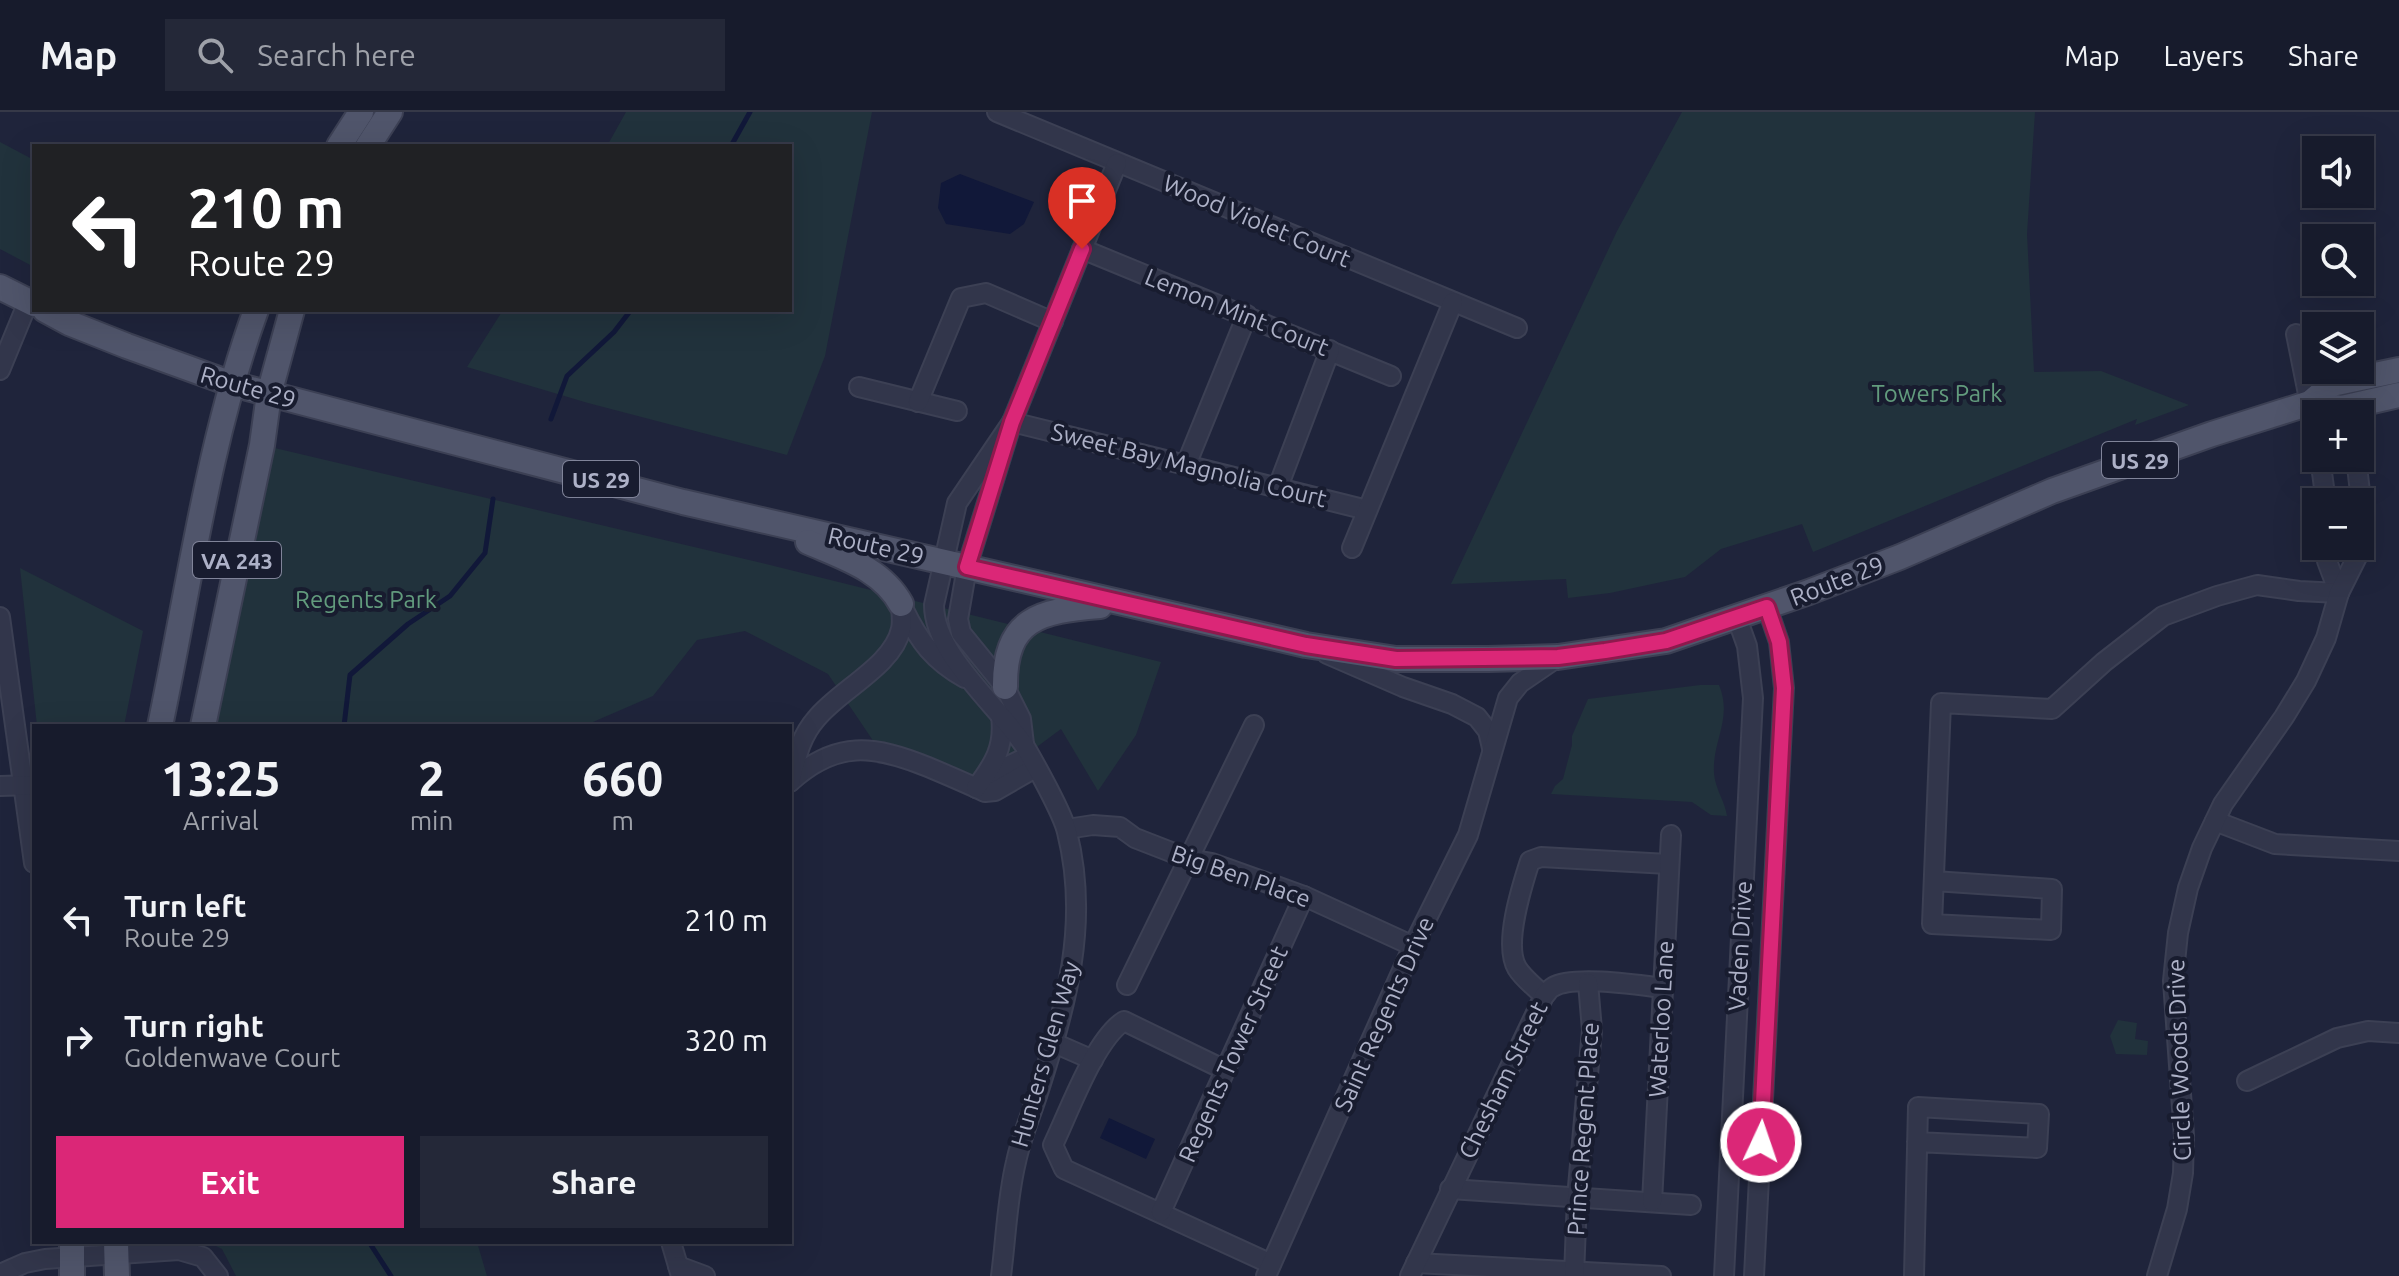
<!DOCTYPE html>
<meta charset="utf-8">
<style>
:root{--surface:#171b2c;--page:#242838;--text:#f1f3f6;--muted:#9ea1a9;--line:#363948;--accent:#db2777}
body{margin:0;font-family:Ubuntu,sans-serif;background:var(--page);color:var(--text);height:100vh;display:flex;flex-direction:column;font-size:30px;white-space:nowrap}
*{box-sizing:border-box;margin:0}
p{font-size:26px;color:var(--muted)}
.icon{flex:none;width:44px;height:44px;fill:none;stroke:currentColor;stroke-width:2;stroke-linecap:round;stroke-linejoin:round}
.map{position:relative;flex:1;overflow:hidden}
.details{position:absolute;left:32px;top:612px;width:760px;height:520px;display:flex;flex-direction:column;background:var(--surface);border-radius:0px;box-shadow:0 8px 32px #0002,0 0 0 2px var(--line)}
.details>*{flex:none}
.hud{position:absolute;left:32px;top:32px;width:760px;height:168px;border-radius:0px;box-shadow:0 8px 32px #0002,0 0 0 2px var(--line);background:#202124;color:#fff;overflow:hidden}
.fabs{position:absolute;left:2302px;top:24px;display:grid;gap:16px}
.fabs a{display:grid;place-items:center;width:72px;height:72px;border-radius:0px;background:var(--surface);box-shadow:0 8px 32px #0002,0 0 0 2px var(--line);font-size:40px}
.pin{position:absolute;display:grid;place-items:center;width:68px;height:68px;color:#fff;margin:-82px -34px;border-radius:50% 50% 50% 0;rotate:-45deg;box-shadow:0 0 8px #0007}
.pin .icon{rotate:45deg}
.me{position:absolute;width:88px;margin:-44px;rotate:3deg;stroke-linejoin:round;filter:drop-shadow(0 0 6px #0008)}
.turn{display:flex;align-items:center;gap:28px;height:168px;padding:0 24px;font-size:36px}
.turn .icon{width:104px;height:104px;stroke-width:2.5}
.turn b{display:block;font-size:56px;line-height:68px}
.eta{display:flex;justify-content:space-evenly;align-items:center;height:136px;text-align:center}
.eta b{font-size:48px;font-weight:700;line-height:56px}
.cta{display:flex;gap:16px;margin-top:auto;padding:16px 24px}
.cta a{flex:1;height:92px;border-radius:0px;background:var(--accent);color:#fff;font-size:32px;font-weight:700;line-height:92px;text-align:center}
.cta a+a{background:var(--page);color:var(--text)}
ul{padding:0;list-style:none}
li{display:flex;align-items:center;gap:24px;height:120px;padding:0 24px}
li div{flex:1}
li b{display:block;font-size:30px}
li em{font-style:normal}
header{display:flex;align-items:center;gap:48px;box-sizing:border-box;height:112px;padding:0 40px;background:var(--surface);border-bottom:2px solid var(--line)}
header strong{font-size:38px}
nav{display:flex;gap:44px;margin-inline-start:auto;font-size:28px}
.search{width:560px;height:72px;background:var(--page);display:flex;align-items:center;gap:20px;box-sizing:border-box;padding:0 28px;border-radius:0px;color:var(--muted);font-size:30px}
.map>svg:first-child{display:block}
</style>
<header>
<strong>Map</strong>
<div class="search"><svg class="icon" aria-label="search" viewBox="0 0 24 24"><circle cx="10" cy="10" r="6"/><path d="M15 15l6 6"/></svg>Search here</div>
<nav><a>Map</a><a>Layers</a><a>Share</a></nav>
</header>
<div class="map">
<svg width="2399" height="1164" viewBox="0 0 2399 1164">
<rect width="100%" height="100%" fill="#1f243b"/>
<g fill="#21323c">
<path d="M626,0H872L825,244L787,343L588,291L467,255L503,198H790V34H607Z"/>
<path d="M1682,0H2035L2027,122L2034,260L2101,259L2189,293L2135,313L2137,307L1813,440L1802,412L1721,437L1685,465L1610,481L1568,486L1566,467L1451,472L1617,119Z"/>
<path d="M0,30L34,48V155L0,137Z"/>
<path d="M262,333L766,452L1161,550L1136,623L1098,679L1061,617L1026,643L995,679L880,639L828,562L745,519L697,528L653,584L593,610L576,614H216Z"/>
<path d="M20,456L143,519L124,614H37Z"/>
<path d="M1700,573H1719C1733,607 1712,628 1714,661C1715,677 1725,689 1727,704L1711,703L1692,690L1551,682L1555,674L1563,667L1572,633V624L1588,587Z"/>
<path d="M2118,908L2137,911L2135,927L2148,929L2147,943L2116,942L2110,924Z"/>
<path d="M208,1130H477L487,1164H236L222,1137Z"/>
</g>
<g fill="#111839">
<path d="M960,62L1034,90L1024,112L1010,122L946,112L938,96L941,71Z"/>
<path d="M1109,1006L1155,1027L1146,1047L1100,1026Z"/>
</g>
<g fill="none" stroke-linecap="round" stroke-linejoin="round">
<g stroke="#111839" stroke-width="5">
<path d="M731,34L750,0"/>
<path d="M551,307L567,264L614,220L631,198"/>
<path d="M344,614L350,563L408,512L450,484L485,441L493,387"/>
<path d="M369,1130L391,1164"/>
</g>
<defs>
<g id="minor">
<path d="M997,0L1517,216"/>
<path d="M1082,137L1391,264"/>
<path d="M2296,222L2316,322"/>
<path d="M0,258L28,190"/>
<path d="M859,275L957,299"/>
<path d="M918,290L961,186L986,181L1053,210"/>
<path d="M1012,310L1367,398"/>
<path d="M2320,346L2326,390"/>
<path d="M1186,353L1247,203"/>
<path d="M1278,375L1330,238"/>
<path d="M2327,434V449L2339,481"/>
<path d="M1352,436L1453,190"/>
<path d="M904,498C919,529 934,549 965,566"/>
<path d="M0,505L34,751"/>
<path d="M1327,542L1403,575L1452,592L1477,605L1488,619L1492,636"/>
<path d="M1024,632L1021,607L1005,575L961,521L958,507L967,455L1012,310L1117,51"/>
<path d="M985,665L1029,644"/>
<path d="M790,670C836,628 874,633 928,655C947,663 966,671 985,680L995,679L1035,656"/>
<path d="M790,670C796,647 800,625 816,607C839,578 893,554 901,517C903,509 901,500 901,492"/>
<path d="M0,674L33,673"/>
<path d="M976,676C994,652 1005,635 1001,604"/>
<path d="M2215,709L2275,732L2399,739"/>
<path d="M1067,717L1093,713L1120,715L1135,726L1189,747L1212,751L1304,784L1413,834"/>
<path d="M1934,769L2052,777L2051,818L1932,812L1941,591L2052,597L2104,550L2163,504L2217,484L2257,473L2299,479L2339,481"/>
<path d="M1127,873L1254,613"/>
<path d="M1544,884C1535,875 1523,866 1517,856C1503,832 1522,774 1530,749L1541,745L1668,752"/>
<path d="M1054,931L1093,948"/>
<path d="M1225,958L1124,909C1095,927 1069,1000 1053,1033L1064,1057L1271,1152"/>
<path d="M2247,969L2337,926L2368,919L2399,921"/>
<path d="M1450,1077L1691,1093"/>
<path d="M1652,1090L1671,723"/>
<path d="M1161,1100L1304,784"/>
<path d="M671,1130L681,1164"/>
<path d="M1416,1151L1661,1164"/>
<path d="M678,1154L705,1164"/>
<path d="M0,1162L25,1151L45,1147L179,1138L203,1145L218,1164"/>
<path d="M1001,1164C1006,1126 1007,1087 1016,1050C1021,1026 1031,1003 1038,981C1066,893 1090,812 1067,720C1063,702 1034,650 1024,633C997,593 934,542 934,493L957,391L1012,310"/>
<path d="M1266,1164L1413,834L1468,723L1508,586L1520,571L1558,545"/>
<path d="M1410,1164L1544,884C1547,881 1549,877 1553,875C1573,863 1639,873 1662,876"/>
<path d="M1574,1164L1577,1086L1592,918L1588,871"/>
<path d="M1724,1164L1753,586L1747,534L1737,506"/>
<path d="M1754,1164L1784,576L1779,530L1767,495"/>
<path d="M1914,1164L1918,995L2039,1002L2037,1036L1917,1030"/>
<path d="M2157,1164L2177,1097L2183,1061L2184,1024L2173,869L2178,821L2188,776L2202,736L2223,692L2284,605L2306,569L2326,526L2339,481L2361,437L2362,397L2356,346"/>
</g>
<g id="major">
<path d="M339,34L361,0"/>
<path d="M368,34L390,0"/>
<path d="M0,175L34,192"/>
<path d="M45,198L69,211L127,234L232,272L683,390L1306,533L1396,547H1488L1558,545L1666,529L1809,480L1900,445L2052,379L2212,322L2310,291L2342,296L2399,283"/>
<path d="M2310,291L2332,272L2399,258"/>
<path d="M808,430C842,445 882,457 901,492"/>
<path d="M1005,575C1004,506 1040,499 1100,494"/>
<path d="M160,614C189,476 208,330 256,198"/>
<path d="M203,614L262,333L269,282L292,198"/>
<path d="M72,1130V1164"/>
<path d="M116,1130L117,1164"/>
</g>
</defs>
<use href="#minor" stroke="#3c4054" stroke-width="22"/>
<use href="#major" stroke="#3c4054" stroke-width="28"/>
<use href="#minor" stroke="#32364b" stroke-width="18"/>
<use href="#major" stroke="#50556b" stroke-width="24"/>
</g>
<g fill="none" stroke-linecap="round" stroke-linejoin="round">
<defs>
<path id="route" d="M1082,137L1012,310L967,455L1306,533L1396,547L1558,545L1605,539L1666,529L1767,495L1779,530L1784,576L1761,1030"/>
</defs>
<use href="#route" stroke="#8e194d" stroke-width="20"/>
<use href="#route" stroke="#db2777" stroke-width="14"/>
</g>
<g text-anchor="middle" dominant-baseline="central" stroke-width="8" stroke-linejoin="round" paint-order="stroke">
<g fill="#181c2f" stroke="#808499" stroke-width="2">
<rect x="2102" y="330" width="76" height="36" rx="6"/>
<rect x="563" y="349" width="76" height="36" rx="6"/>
<rect x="193" y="430" width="88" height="36" rx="6"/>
</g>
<g font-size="22" font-weight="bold" fill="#adb1c7">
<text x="2140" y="348">US 29</text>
<text x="601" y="367">US 29</text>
<text x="237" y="448">VA 243</text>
</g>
<g font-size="24" fill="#adb1c7" stroke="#181c2f">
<text transform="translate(1257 109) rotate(23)">Wood Violet Court</text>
<text transform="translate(1237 200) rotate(22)">Lemon Mint Court</text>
<text transform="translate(248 275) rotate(16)">Route 29</text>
<text transform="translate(1189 353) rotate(14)">Sweet Bay Magnolia Court</text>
<text transform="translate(876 434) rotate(13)">Route 29</text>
<text transform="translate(1837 469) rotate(-21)">Route 29</text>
<text transform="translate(1241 764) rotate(19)">Big Ben Place</text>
<text transform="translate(1740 834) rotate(-87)">Vaden Drive</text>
<text transform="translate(1384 902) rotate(-66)">Saint Regents Drive</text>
<text transform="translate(1661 907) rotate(-87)">Waterloo Lane</text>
<text transform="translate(1045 942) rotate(-74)">Hunters Glen Way</text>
<text transform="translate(1233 942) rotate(-66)">Regents Tower Street</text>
<text transform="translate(2179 948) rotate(-92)">Circle Woods Drive</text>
<text transform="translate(1503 968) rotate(-64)">Chesham Street</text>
<text transform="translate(1583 1017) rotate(-86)">Prince Regent Place</text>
</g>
<g font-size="24" fill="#629b7d" stroke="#181c2f">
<text x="1937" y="281">Towers Park</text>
<text x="366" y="487">Regents Park</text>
</g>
</g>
</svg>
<div class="fabs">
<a><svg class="icon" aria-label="sound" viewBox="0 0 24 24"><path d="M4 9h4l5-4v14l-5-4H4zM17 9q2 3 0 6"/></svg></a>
<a><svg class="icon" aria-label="search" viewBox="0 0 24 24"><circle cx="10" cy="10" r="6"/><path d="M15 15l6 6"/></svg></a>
<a><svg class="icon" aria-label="layers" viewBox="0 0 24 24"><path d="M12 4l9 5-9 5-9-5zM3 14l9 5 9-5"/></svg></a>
<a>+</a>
<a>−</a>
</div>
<div class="pin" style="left:1082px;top:137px;background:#d93025"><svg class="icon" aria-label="arrive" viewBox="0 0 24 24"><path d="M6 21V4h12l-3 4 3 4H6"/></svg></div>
<svg class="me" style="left:1761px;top:1030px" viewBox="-20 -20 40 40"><circle r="17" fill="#db2777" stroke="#fff" stroke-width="3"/><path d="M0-11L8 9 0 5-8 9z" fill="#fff"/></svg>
<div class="hud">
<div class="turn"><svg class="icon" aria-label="left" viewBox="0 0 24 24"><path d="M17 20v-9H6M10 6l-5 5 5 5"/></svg><div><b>210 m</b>Route 29</div></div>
</div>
<section class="details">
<div class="eta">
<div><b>13:25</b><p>Arrival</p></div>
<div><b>2</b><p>min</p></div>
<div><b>660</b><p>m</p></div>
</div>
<ul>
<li><svg class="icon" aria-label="left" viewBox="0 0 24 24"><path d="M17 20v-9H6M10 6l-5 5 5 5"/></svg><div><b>Turn left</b><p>Route 29</p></div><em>210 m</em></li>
<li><svg class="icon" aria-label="right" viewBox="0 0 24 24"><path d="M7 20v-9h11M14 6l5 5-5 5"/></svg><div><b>Turn right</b><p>Goldenwave Court</p></div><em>320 m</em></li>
</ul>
<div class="cta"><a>Exit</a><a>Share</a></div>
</section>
</div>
